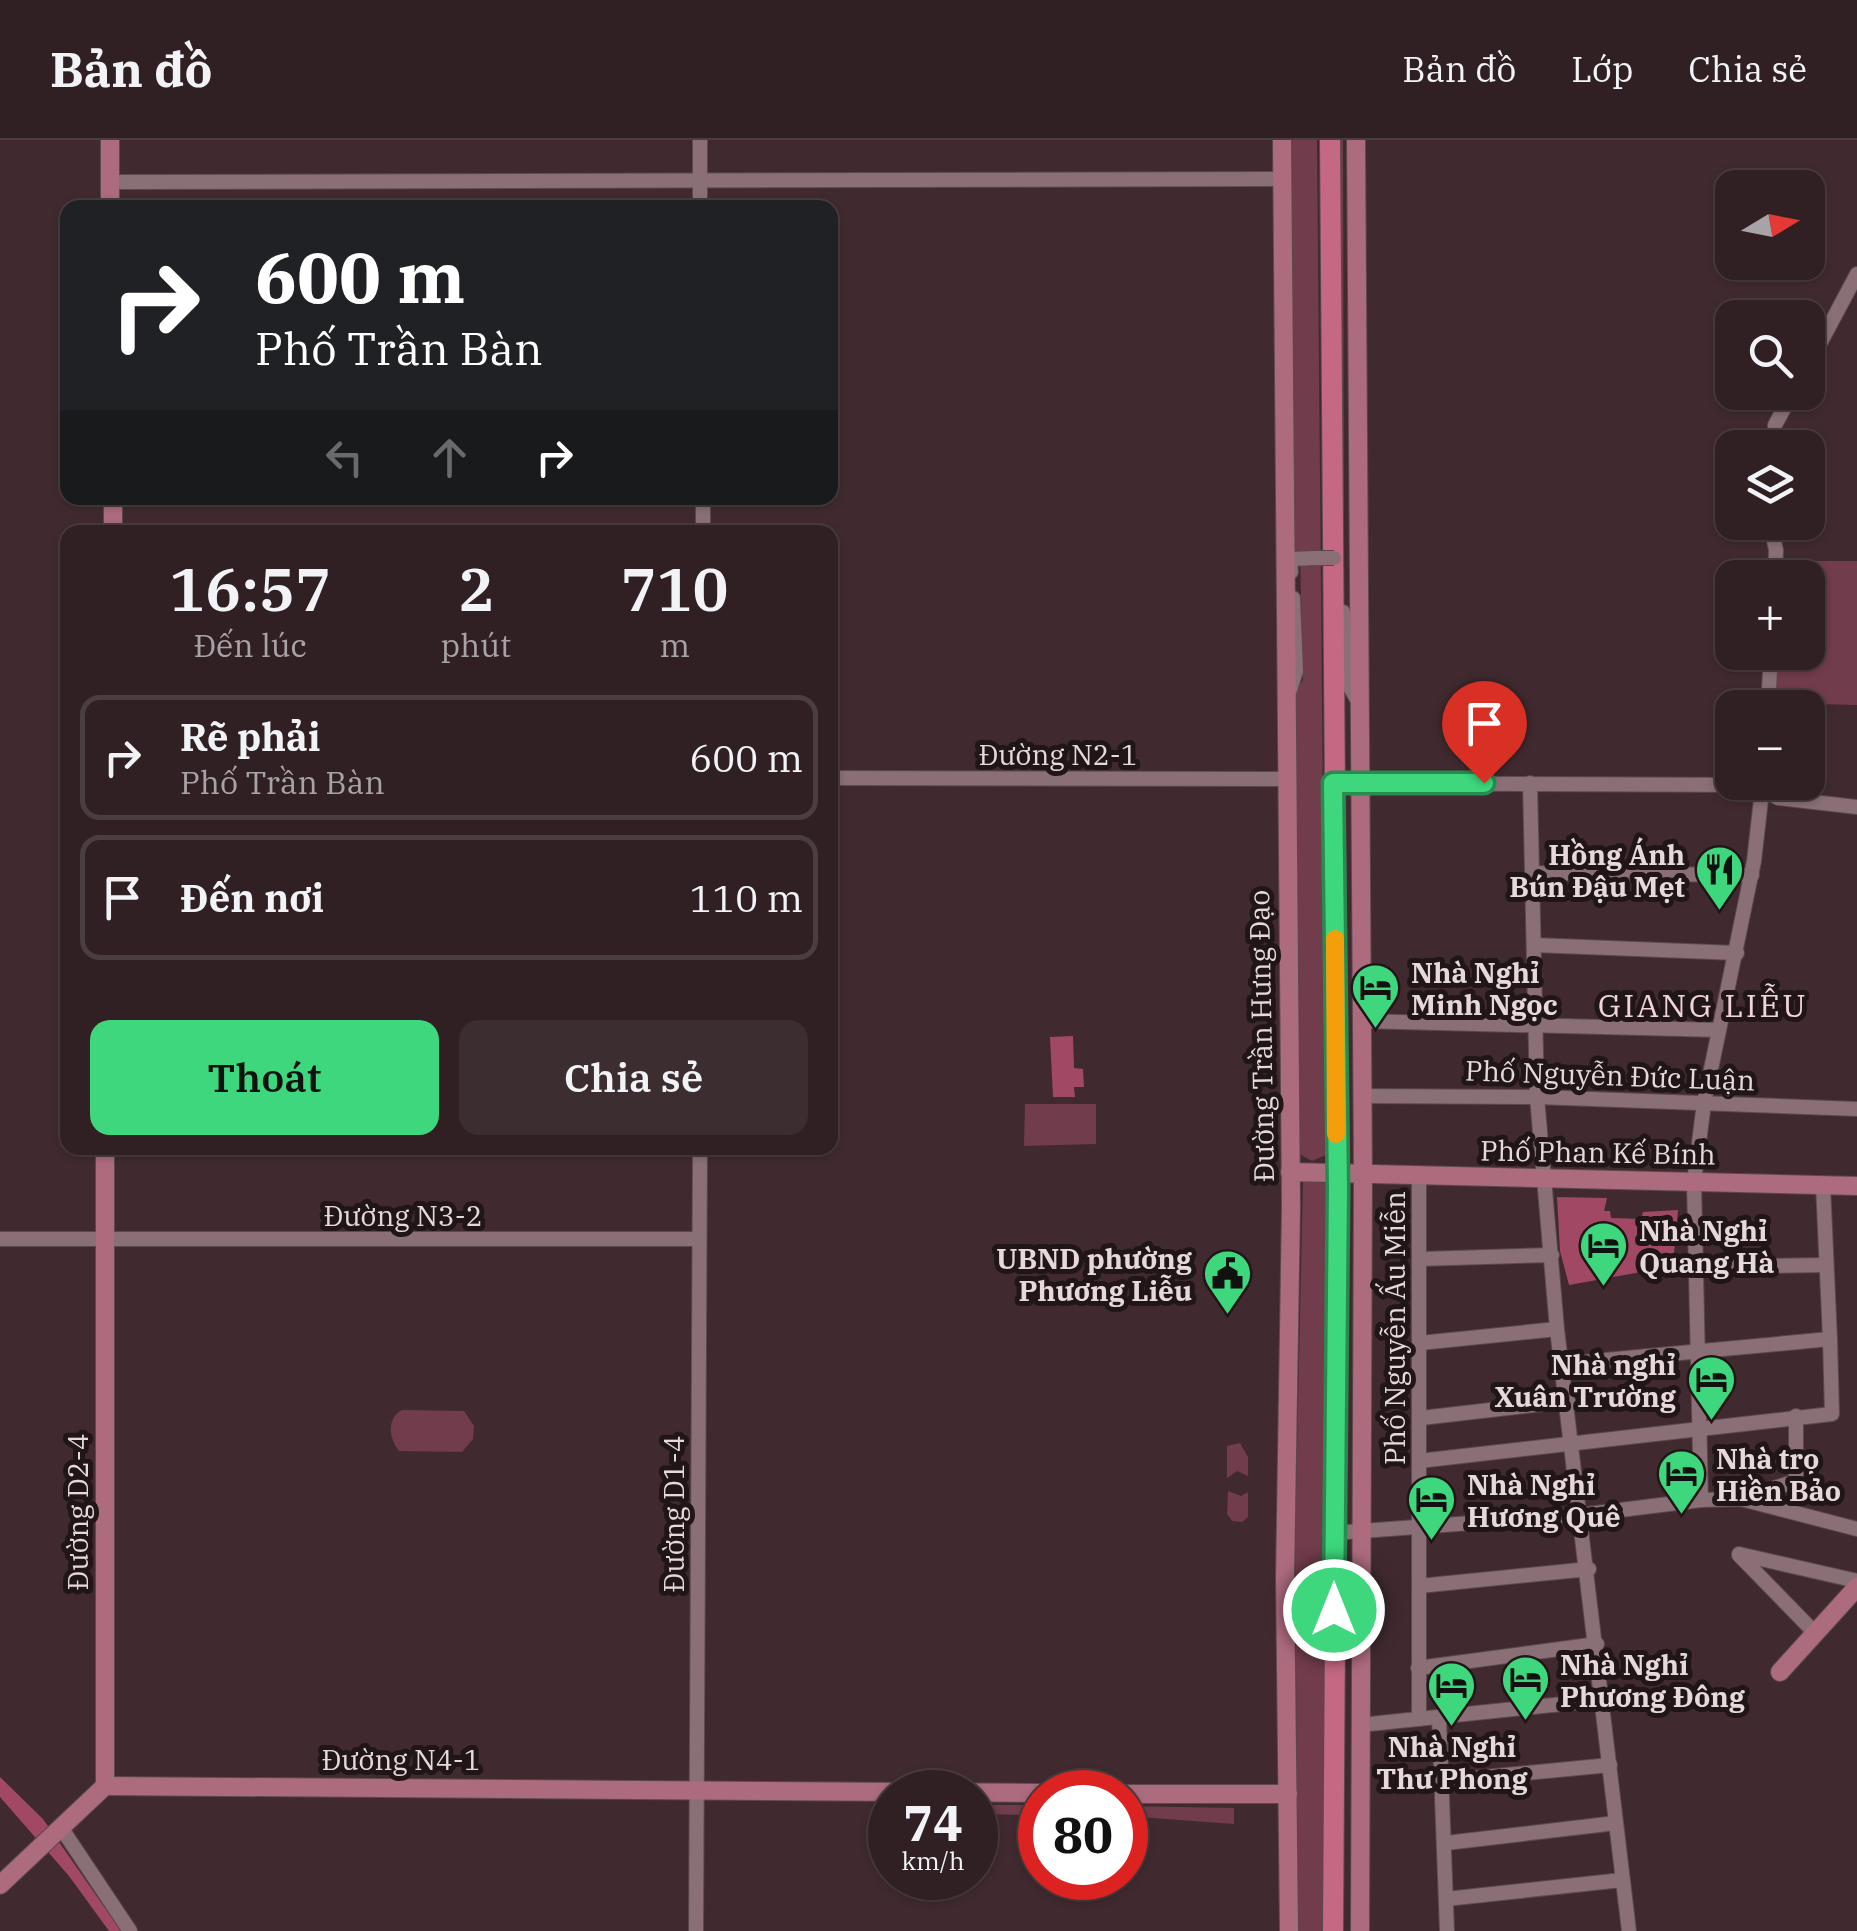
<!DOCTYPE html>
<html lang="vi">
<meta charset="utf-8">
<style>
:root{--surface:#302023;--page:#3c2d30;--text:#f1f3f6;--muted:#a8a3a6;--line:#4b3e41;--accent:#3ed77d}
body{margin:0;font-family:"IBM Plex Serif",serif;background:var(--page);color:var(--text);height:100vh;display:flex;flex-direction:column;font-size:38px;white-space:nowrap}
*{box-sizing:border-box;margin:0}
p{font-size:32px;color:var(--muted)}
.icon{flex:none;width:55px;height:55px;fill:none;stroke:currentColor;stroke-width:2;stroke-linecap:round;stroke-linejoin:round}
.map{position:relative;flex:1;overflow:hidden}
.details{position:absolute;left:60px;top:385px;width:778px;height:630px;display:flex;flex-direction:column;background:var(--surface);border-radius:20px;box-shadow:0 2px 8px #0004,0 0 0 2px var(--line)}
.details>*{flex:none}
.top-card{position:absolute;left:60px;top:60px;width:778px;height:305px;border-radius:20px;box-shadow:0 2px 8px #0004,0 0 0 2px var(--line);background:#202124;color:#fff;overflow:hidden}
.needle{width:65px;rotate:80deg}
.controls{position:absolute;left:1715px;top:30px;display:grid;gap:20px}
.controls a{display:grid;place-items:center;width:110px;height:110px;border-radius:20px;background:var(--surface);box-shadow:0 2px 8px #0004,0 0 0 2px var(--line);font-size:50px}
.speed{position:absolute;left:868px;top:1630px;display:flex;gap:20px;font-size:50px;font-weight:700;text-align:center}
.speed>*{display:grid;place-content:center;width:130px;height:130px;border-radius:50%;background:var(--surface);box-shadow:0 2px 8px #0004,0 0 0 2px var(--line);line-height:1}
.speed small{font-size:25px;font-weight:400}
.speed .limit{border:15px solid #d22;background:#fff;color:#111}
.pin{position:absolute;display:grid;place-items:center;width:85px;height:85px;color:#fff;margin:-102px -42px;border-radius:50% 50% 50% 0;rotate:-45deg;box-shadow:0 0 10px #0007}
.pin .icon{rotate:45deg}
.me{position:absolute;width:110px;margin:-55px;rotate:0deg;stroke-linejoin:round;filter:drop-shadow(0 0 8px #0008)}
.turn{display:flex;align-items:center;gap:35px;height:210px;padding:0 30px;font-size:45px}
.turn .icon{width:130px;height:130px;stroke-width:2.5}
.turn b{display:block;font-size:70px;line-height:85px}
.lanes{display:flex;align-items:center;height:95px;padding:0 30px;background:#0003;justify-content:center;gap:50px;direction:ltr}
.lanes .off{opacity:.35}
.eta{display:flex;justify-content:space-evenly;align-items:center;height:170px;text-align:center}
.eta b{font-size:60px;font-weight:600;line-height:70px}
.primary-button{display:flex;gap:20px;margin-top:auto;padding:20px 30px}
.primary-button a{flex:1;height:115px;border-radius:20px;background:var(--accent);color:#111;font-size:40px;font-weight:600;line-height:115px;text-align:center}
.primary-button a+a{background:var(--page);color:var(--text)}
ul{padding:0;list-style:none}
li{display:flex;align-items:center;gap:30px;height:125px;margin:0 20px 15px;padding:0 10px;border:5px solid var(--line);border-radius:20px}
li div{flex:1}
li b{display:block;font-size:38px}
li em{font-style:normal}
header{display:flex;align-items:center;gap:60px;box-sizing:border-box;height:140px;padding:0 50px;background:var(--surface);border-bottom:2px solid var(--line)}
header strong{font-size:48px}
nav{display:flex;gap:55px;margin-inline-start:auto;font-size:35px}
.map>svg:first-child{display:block}
</style>
<header>
<strong>Bản đồ</strong>
<nav><a>Bản đồ</a><a>Lớp</a><a>Chia sẻ</a></nav>
</header>
<div class="map">
<svg width="1857" height="1791" viewBox="0 0 1857 1791">
<rect width="100%" height="100%" fill="#402a2f"/>
<g fill="#713c4b">
<path d="M1291,0H1317L1326,1015L1312,1021L1298,1013L1294,554L1303,540L1300,413L1293,412Z"/>
<path d="M1338,0H1343L1344,412H1337Z"/>
<path d="M1784,421H1857V565L1775,563L1778,513L1808,512V438L1783,437Z"/>
<path d="M1025,964H1096V1004L1024,1006Z"/>
<path d="M1303,1041H1325L1327,1051L1323,1791H1298L1295,1401Z"/>
<path d="M402,1270L464,1271L474,1286L473,1299L462,1312L399,1311C389,1298 386,1279 402,1270Z"/>
<path d="M1240,1303L1248,1317V1336L1237,1331L1227,1338V1306Z"/>
<path d="M1228,1351L1241,1356L1248,1352V1377L1242,1382L1232,1381L1227,1374Z"/>
<path d="M975,1665H1040V1675L975,1674Z"/>
<path d="M1125,1666L1234,1668V1684L1125,1676Z"/>
</g>
<g fill="#a14864">
<path d="M1073,896L1074,928L1083,929L1084,947H1074L1075,957H1053L1050,897Z"/>
<path d="M1557,1057L1607,1058L1604,1071H1610L1611,1078L1641,1079L1643,1072L1678,1070L1674,1113L1657,1115L1669,1127L1569,1145L1560,1111Z"/>
<path d="M0,1637L43,1679L121,1791H109L69,1736L0,1657Z"/>
</g>
<g fill="none" stroke-linecap="round" stroke-linejoin="round">
<defs>
<g id="minor">
<path d="M700,0V68"/>
<path d="M111,42L1282,39"/>
<path d="M1808,226L1857,134"/>
<path d="M1774,308L1775,285L1793,252"/>
<path d="M1770,382L1776,410L1775,438"/>
<path d="M703,392V358"/>
<path d="M1291,432L1290,419L1317,418"/>
<path d="M1343,472L1346,540L1358,561"/>
<path d="M1290,550L1296,531L1293,458"/>
<path d="M1768,568L1771,512"/>
<path d="M830,638L1286,639"/>
<path d="M1333,643L1754,645L1778,658L1857,667"/>
<path d="M1530,643L1537,957L1557,1189L1629,1791"/>
<path d="M1532,733L1752,735"/>
<path d="M1534,805L1737,813"/>
<path d="M1360,881L1719,890"/>
<path d="M1362,956L1537,957L1857,969"/>
<path d="M1419,1036V1579"/>
<path d="M0,1099H699"/>
<path d="M1420,1119L1552,1115"/>
<path d="M1698,1127L1826,1125"/>
<path d="M1420,1203L1557,1189"/>
<path d="M1562,1224L1830,1199L1823,1045"/>
<path d="M1421,1278L1568,1261"/>
<path d="M1419,1321L1832,1274L1830,1199"/>
<path d="M1741,1359L1796,1341V1276"/>
<path d="M1701,1360L1694,1042L1704,963L1754,721L1763,642"/>
<path d="M1334,1393L1580,1375L1701,1360L1741,1359L1857,1389"/>
<path d="M1739,1414L1857,1441"/>
<path d="M1739,1415L1816,1494"/>
<path d="M1419,1446L1589,1429"/>
<path d="M1418,1528L1597,1504"/>
<path d="M1439,1577L1447,1791"/>
<path d="M1360,1585L1601,1560"/>
<path d="M1444,1641L1610,1625"/>
<path d="M62,1689L130,1791"/>
<path d="M1446,1703L1616,1683"/>
<path d="M1446,1759L1622,1740"/>
<path d="M696,1791L700,1008"/>
</g>
<g id="major">
<path d="M1282,0L1291,1067L1285,1438L1289,1791"/>
<path d="M1356,0L1363,1035L1360,1791"/>
<path d="M110,68V0"/>
<path d="M113,392V358"/>
<path d="M105,1008V1646"/>
<path d="M1290,1032L1857,1046"/>
<path d="M1780,1532L1857,1447"/>
<path d="M105,1646L1040,1653"/>
<path d="M1125,1654H1288"/>
<path d="M0,1745L105,1646"/>
</g>
<path id="highway" d="M1330,0L1338,1047L1333,1791"/>
</defs>
<use href="#minor" stroke="#5c494e" stroke-width="16"/>
<use href="#major" stroke="#5c494e" stroke-width="20"/>
<use href="#highway" stroke="#5c494e" stroke-width="22"/>
<use href="#minor" stroke="#8a7076" stroke-width="14"/>
<use href="#major" stroke="#ad6b7e" stroke-width="18"/>
<use href="#highway" stroke="#c56883" stroke-width="20"/>
<defs>
<path id="minor-bridge" d="M1317,418H1334"/>
</defs>
<use href="#minor-bridge" stroke="#5c494e" stroke-width="16" stroke-linecap="butt"/>
<use href="#minor-bridge" stroke="#8a7076" stroke-width="14"/>
</g>
<g fill="none" stroke-linecap="round" stroke-linejoin="round">
<defs>
<path id="route" d="M1334,1470L1338,1048L1333,643H1484"/>
</defs>
<use href="#route" stroke="#288c51" stroke-width="25"/>
<use href="#route" stroke="#3ed77d" stroke-width="18"/>
<path stroke="#f59e0b" stroke-width="18" d="M1335,799L1336,994"/>
</g>
<defs>
<symbol id="restaurant-pin" viewBox="-11 -11 22 30"><path d="M0 17L-7.5 6A9.5 9.5 0 1 1 7.5 6Z" fill="#3ed77d" stroke="#201618"/><path d="M-5-6h1v4h1v-4h1v4h1v-4h1v5L-1.5 .5V6h-2V.5L-5-1ZM5-6V6H3V1.5H1.5Q1.5-4 5-6Z" fill="#111"/></symbol>
<symbol id="hotel-pin" viewBox="-11 -11 22 30"><path d="M0 17L-7.5 6A9.5 9.5 0 1 1 7.5 6Z" fill="#3ed77d" stroke="#201618"/><path d="M-6-4.5h1.5V1H6V5H4.5V3h-9V5H-6ZM-4 0a1.8 1.8 0 1 1 3.6 0ZM.5 0V-2.5h3Q6-2.5 6 0Z" fill="#111"/></symbol>
<symbol id="civic-pin" viewBox="-11 -11 22 30"><path d="M0 17L-7.5 6A9.5 9.5 0 1 1 7.5 6Z" fill="#3ed77d" stroke="#201618"/><path d="M-.6-6.5H3V-4.5H.6V-3L4-1V1h2V6H-6V1h2V-1L-.6-3ZM-1.2 2.5V6h2.4V2.5Z" fill="#111"/></symbol>
</defs>
<g fill-rule="evenodd">
<use href="#restaurant-pin" x="1692" y="702" width="55" height="75"/>
<use href="#hotel-pin" x="1348" y="820" width="55" height="75"/>
<use href="#hotel-pin" x="1576" y="1078" width="55" height="75"/>
<use href="#civic-pin" x="1200" y="1106" width="55" height="75"/>
<use href="#hotel-pin" x="1684" y="1212" width="55" height="75"/>
<use href="#hotel-pin" x="1654" y="1306" width="55" height="75"/>
<use href="#hotel-pin" x="1404" y="1332" width="55" height="75"/>
<use href="#hotel-pin" x="1498" y="1512" width="55" height="75"/>
<use href="#hotel-pin" x="1424" y="1518" width="55" height="75"/>
</g>
<g text-anchor="middle" dominant-baseline="central" stroke-width="10" stroke-linejoin="round" paint-order="stroke">
<g font-size="28" fill="#e7d8db" stroke="#201618">
<text x="1058" y="614">Đường N2-1</text>
<text transform="translate(1261 896) rotate(-91)">Đường Trần Hưng Đạo</text>
<text transform="translate(1610 935) rotate(2)">Phố Nguyễn Đức Luận</text>
<text transform="translate(1598 1012) rotate(1)">Phố Phan Kế Bính</text>
<text x="403" y="1075">Đường N3-2</text>
<text transform="translate(1394 1188) rotate(-90)">Phố Nguyễn Ấu Miễn</text>
<text transform="translate(77 1372) rotate(-90)">Đường D2-4</text>
<text transform="translate(673 1374) rotate(-90)">Đường D1-4</text>
<text x="401" y="1619">Đường N4-1</text>
</g>
<g font-size="28" font-weight="bold" fill="#e7d8db" stroke="#201618" text-anchor="start">
<text x="1685" y="714" text-anchor="end">Hồng Ánh<tspan x="1685" dy="32">Bún Đậu Mẹt</tspan></text>
<text x="1411" y="832">Nhà Nghỉ<tspan x="1411" dy="32">Minh Ngọc</tspan></text>
<text x="1639" y="1090">Nhà Nghỉ<tspan x="1639" dy="32">Quang Hà</tspan></text>
<text x="1192" y="1118" text-anchor="end">UBND phường<tspan x="1192" dy="32">Phương Liễu</tspan></text>
<text x="1676" y="1224" text-anchor="end">Nhà nghỉ<tspan x="1676" dy="32">Xuân Trường</tspan></text>
<text x="1716" y="1318">Nhà trọ<tspan x="1716" dy="32">Hiền Bảo</tspan></text>
<text x="1467" y="1344">Nhà Nghỉ<tspan x="1467" dy="32">Hương Quê</tspan></text>
<text x="1560" y="1524">Nhà Nghỉ<tspan x="1560" dy="32">Phương Đông</tspan></text>
<text x="1452" y="1606" text-anchor="middle">Nhà Nghỉ<tspan x="1452" dy="32">Thư Phong</tspan></text>
</g>
<g font-size="32" letter-spacing="2.5" fill="#f1d4da" stroke="#201618">
<text x="1703" y="865">GIANG LIỄU</text>
</g>
</g>
</svg>
<div class="controls">
<a><svg class="needle" viewBox="-14 -14 28 28"><path d="M0-13l5 13h-10z" fill="#e53935"/><path d="M0 13l5-13h-10z" fill="#a8a3a6"/></svg></a>
<a><svg class="icon" aria-label="search" viewBox="0 0 24 24"><circle cx="10" cy="10" r="6"/><path d="M15 15l6 6"/></svg></a>
<a><svg class="icon" aria-label="layers" viewBox="0 0 24 24"><path d="M12 4l9 5-9 5-9-5zM3 14l9 5 9-5"/></svg></a>
<a>+</a>
<a>−</a>
</div>
<div class="speed"><div>74<small>km/h</small></div><div class="limit">80</div></div>
<div class="pin" style="left:1484px;top:643px;background:#d93025"><svg class="icon" aria-label="arrive" viewBox="0 0 24 24"><path d="M6 21V4h12l-3 4 3 4H6"/></svg></div>
<svg class="me" style="left:1334px;top:1470px" viewBox="-20 -20 40 40"><circle r="17" fill="#3ed77d" stroke="#fff" stroke-width="3"/><path d="M0-11L8 9 0 5-8 9z" fill="#fff"/></svg>
<div class="top-card">
<div class="turn"><svg class="icon" aria-label="right" viewBox="0 0 24 24"><path d="M7 20v-9h11M14 6l5 5-5 5"/></svg><div><b>600 m</b>Phố Trần Bàn</div></div>
<div class="lanes"><svg class="icon off" aria-label="left" viewBox="0 0 24 24"><path d="M17 20v-9H6M10 6l-5 5 5 5"/></svg><svg class="icon off" aria-label="ahead" viewBox="0 0 24 24"><path d="M12 20V5M6 11l6-6 6 6"/></svg><svg class="icon" aria-label="right" viewBox="0 0 24 24"><path d="M7 20v-9h11M14 6l5 5-5 5"/></svg></div>
</div>
<section class="details">
<div class="eta">
<div><b>16:57</b><p>Đến lúc</p></div>
<div><b>2</b><p>phút</p></div>
<div><b>710</b><p>m</p></div>
</div>
<ul>
<li><svg class="icon" aria-label="right" viewBox="0 0 24 24"><path d="M7 20v-9h11M14 6l5 5-5 5"/></svg><div><b>Rẽ phải</b><p>Phố Trần Bàn</p></div><em>600 m</em></li>
<li><svg class="icon" aria-label="arrive" viewBox="0 0 24 24"><path d="M6 21V4h12l-3 4 3 4H6"/></svg><div><b>Đến nơi</b></div><em>110 m</em></li>
</ul>
<div class="primary-button"><a>Thoát</a><a>Chia sẻ</a></div>
</section>
</div>
